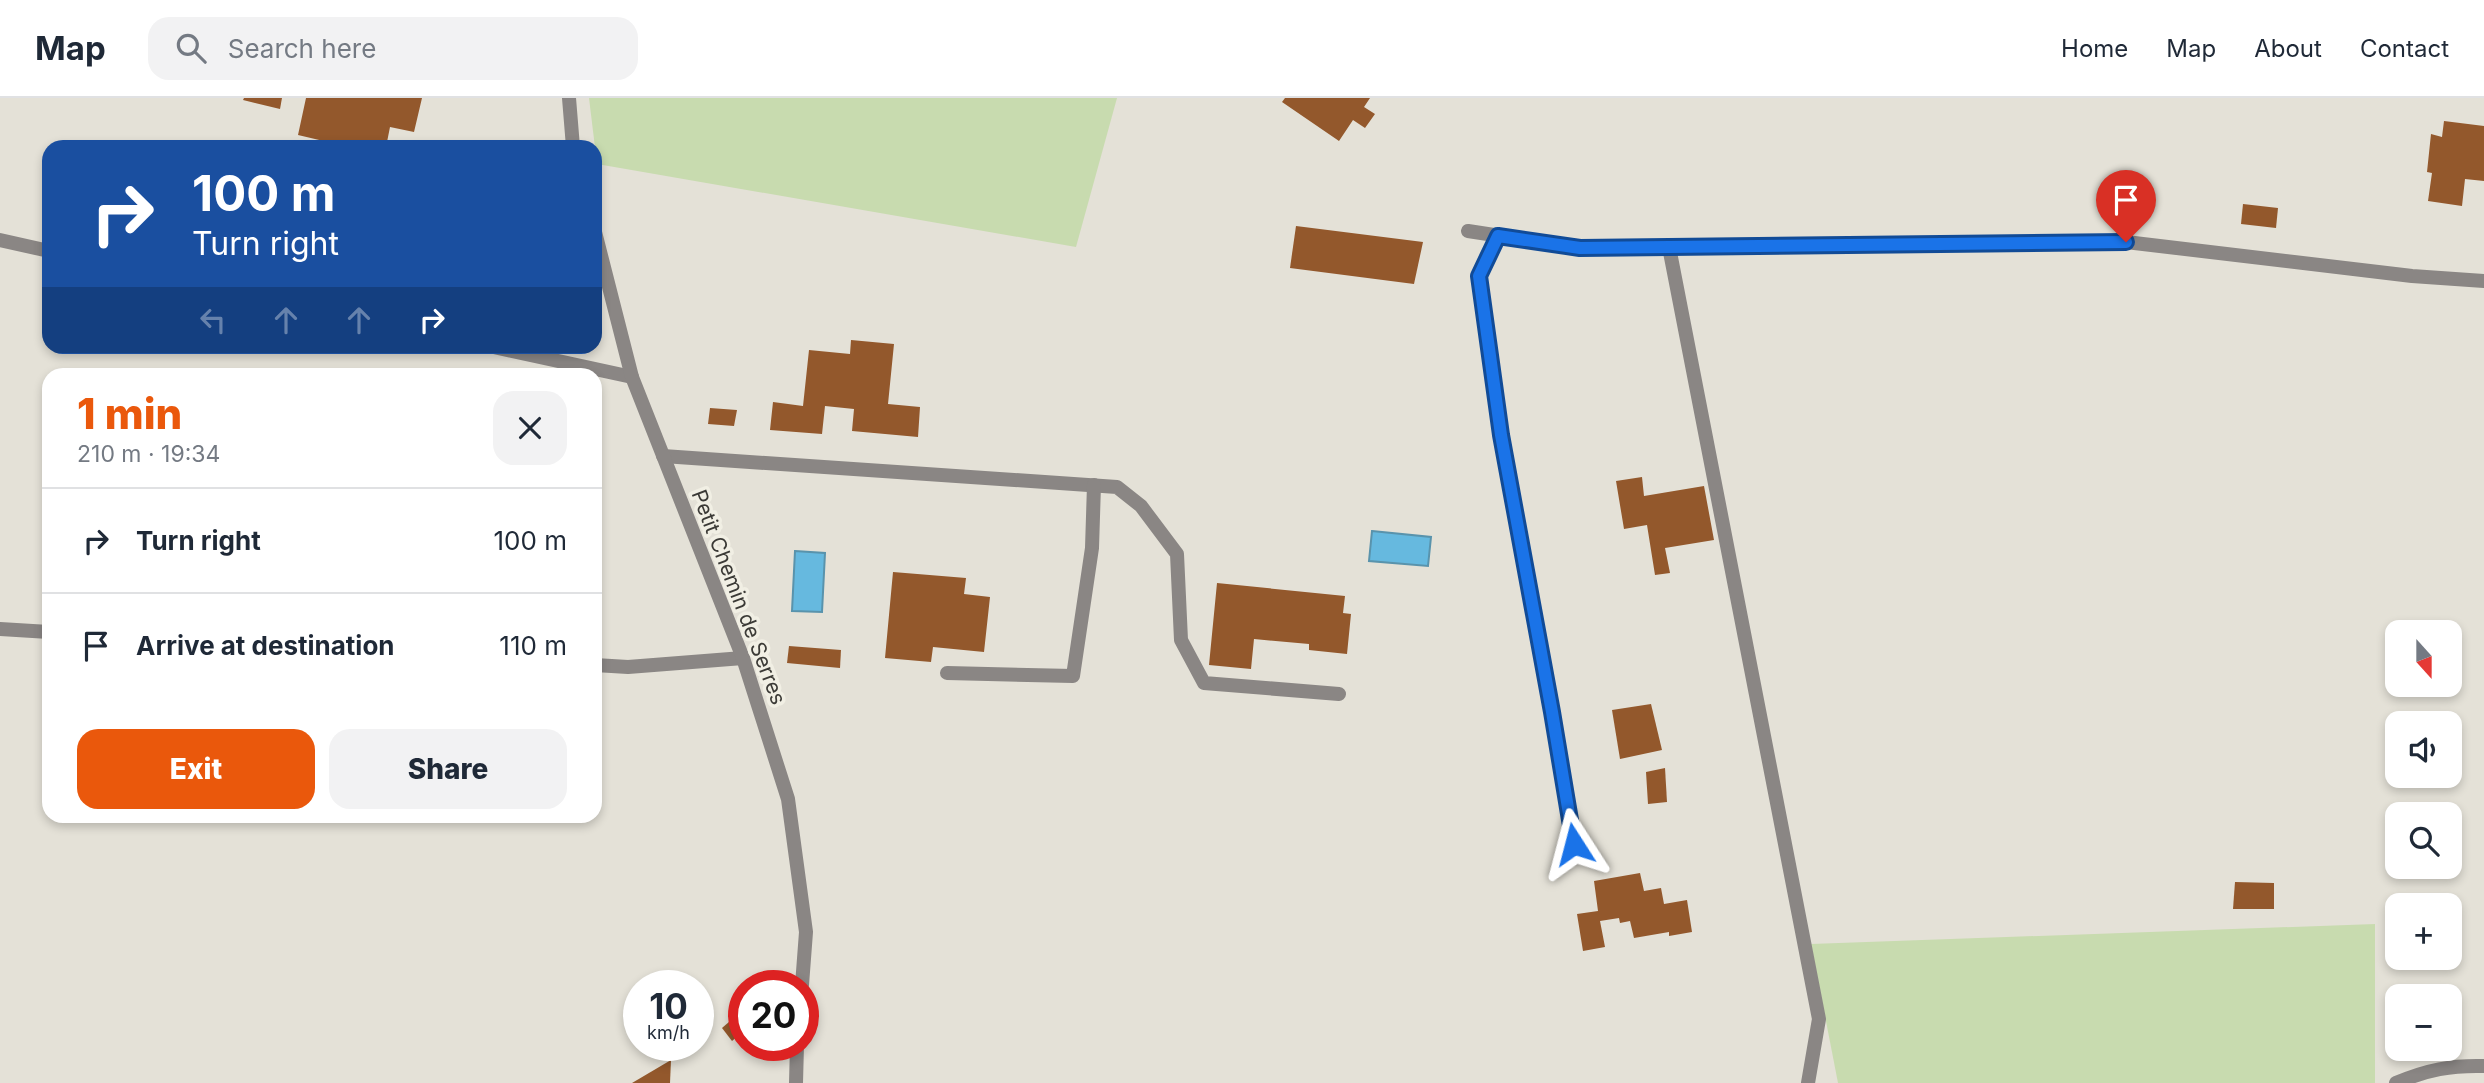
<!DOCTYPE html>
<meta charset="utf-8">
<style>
:root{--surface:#fff;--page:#f2f2f3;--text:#1f2937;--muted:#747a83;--line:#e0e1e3;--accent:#ea580c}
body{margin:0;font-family:Inter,sans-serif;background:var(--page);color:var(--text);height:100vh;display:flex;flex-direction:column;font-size:26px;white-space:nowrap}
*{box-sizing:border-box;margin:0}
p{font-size:23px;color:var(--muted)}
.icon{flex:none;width:38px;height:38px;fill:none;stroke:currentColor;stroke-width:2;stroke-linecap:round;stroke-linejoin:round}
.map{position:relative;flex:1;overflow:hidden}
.drawer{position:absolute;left:42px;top:270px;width:560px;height:455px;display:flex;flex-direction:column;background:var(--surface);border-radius:21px;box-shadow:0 4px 10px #0003}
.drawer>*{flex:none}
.hud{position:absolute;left:42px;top:42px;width:560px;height:214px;border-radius:21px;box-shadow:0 4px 10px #0003;background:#1a4fa0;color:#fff;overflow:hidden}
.needle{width:46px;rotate:159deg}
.fabs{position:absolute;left:2385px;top:522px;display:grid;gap:14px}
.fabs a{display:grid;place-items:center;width:77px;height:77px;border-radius:14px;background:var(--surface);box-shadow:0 4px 10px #0003;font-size:35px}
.speed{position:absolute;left:623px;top:872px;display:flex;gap:14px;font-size:35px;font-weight:700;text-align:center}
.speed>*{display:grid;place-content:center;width:91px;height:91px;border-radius:50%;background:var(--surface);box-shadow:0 4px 10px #0003;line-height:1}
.speed small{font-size:18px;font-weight:400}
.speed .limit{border:10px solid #d22;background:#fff;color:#111}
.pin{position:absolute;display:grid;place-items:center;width:60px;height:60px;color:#fff;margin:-72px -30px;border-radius:50% 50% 50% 0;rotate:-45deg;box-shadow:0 0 7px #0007}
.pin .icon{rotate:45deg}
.me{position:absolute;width:77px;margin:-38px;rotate:351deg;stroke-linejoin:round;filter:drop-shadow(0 0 5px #0008)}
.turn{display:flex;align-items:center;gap:24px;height:147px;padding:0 35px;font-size:32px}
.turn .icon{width:91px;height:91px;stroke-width:2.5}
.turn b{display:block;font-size:49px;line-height:60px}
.lanes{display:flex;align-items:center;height:66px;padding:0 35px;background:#0003;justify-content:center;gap:35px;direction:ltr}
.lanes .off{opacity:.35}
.round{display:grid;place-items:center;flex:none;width:74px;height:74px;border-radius:21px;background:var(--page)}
.headline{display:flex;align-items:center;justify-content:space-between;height:119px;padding:0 35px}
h1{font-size:42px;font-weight:800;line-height:52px;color:var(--accent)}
.primary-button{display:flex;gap:14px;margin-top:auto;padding:14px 35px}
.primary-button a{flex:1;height:80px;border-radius:21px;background:var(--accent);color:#fff;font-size:28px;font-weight:800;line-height:80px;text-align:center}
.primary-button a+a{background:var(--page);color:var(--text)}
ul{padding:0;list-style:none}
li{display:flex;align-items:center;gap:21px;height:105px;padding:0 35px;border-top:2px solid var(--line)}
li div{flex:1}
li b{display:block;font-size:26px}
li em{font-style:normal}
header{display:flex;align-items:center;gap:42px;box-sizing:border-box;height:98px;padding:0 35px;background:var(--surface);border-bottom:2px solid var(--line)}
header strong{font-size:33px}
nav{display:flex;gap:38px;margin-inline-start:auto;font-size:24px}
.search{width:490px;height:63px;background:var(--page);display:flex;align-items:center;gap:18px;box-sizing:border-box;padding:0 24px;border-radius:21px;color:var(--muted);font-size:26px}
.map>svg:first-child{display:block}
</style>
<header>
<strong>Map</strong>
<div class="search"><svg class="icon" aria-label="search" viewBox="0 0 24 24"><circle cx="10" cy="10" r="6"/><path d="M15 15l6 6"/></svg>Search here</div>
<nav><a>Home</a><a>Map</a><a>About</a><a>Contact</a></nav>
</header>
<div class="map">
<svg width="2484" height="985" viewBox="0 0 2484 985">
<rect width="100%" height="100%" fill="#e4e1d7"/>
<g fill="#c8dbaf">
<path d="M589,0H1117L1076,149L597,66Z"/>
<path d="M2375,826V985H1838L1811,846Z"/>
</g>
<g fill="#66b9df" stroke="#5993ac" stroke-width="2">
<path d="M1372,433L1431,439L1428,468L1369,463Z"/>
<path d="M795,453L825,455L822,514L792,513Z"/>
</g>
<g fill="#93582c">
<path d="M244,0H282L280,11L243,2Z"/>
<path d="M306,0H422L414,34L390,29L386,49H349L298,37Z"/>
<path d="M1285,0H1370L1364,9L1375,16L1365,30L1353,22L1339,43L1282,4Z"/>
<path d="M2444,23L2484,28V83L2465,81L2462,108L2428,103L2432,75L2427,74L2431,36L2442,39Z"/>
<path d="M2243,106L2278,110L2276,130L2241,126Z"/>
<path d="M1296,128L1423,144L1414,186L1290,170Z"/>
<path d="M851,242L894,246L888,306L920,309L918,339L852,333L854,311L825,308L822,336L770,332L773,304L803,308L809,252L850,256Z"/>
<path d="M710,310L737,312L734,328L708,326Z"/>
<path d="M1642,379L1644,398L1704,388L1714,442L1665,450L1670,475L1655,477L1647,427L1624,431L1616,383Z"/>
<path d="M893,474L966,480L964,496L990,499L984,554L933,549L931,564L885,560Z"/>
<path d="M1217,485L1345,498L1343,515L1351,516L1347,556L1309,552V546L1254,541L1251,571L1209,567Z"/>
<path d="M789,548L841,552L840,570L787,565Z"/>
<path d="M1651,606L1662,652L1620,661L1612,612Z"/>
<path d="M1665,670L1667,704L1648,706L1646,674Z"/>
<path d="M1640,775L1644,793L1661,790L1664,806L1687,802L1692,834L1669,838V834L1634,840L1630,823L1620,825L1619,820L1600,823L1605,849L1583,853L1577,816L1598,813L1594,783Z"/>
<path d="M2235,784L2274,785V811H2233Z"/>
<path d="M744,911V933L732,943L722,930Z"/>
<path d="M671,962L670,985H632Z"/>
</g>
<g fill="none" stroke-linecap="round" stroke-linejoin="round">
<g stroke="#8a8684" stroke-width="14">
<path d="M1468,133L1580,150L2126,144L2412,178L2484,183"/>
<path d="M1498,138L1480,178L1501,336L1552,614L1574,746"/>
<path d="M0,142L49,153"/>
<path d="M1669,149L1819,921L1808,985"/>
<path d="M489,248L632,279"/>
<path d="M663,358L1117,389L1141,408L1177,456L1181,542L1204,585L1339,596"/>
<path d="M0,531L49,534"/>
<path d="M595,567L628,569L743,560"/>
<path d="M947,575L1073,578L1092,450L1094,387"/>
<path d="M2396,985C2426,972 2452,967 2484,968"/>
</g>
<g stroke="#8a8684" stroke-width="14">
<path d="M569,0L573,49"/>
<path d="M595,134L632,279L743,560L788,701L806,834L802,887"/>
<path d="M796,985L797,947"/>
</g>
</g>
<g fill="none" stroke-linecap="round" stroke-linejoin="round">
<defs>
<path id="route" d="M1574,746L1552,614L1501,337L1479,178L1498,138L1580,150L2126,144"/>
</defs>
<use href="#route" stroke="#114b97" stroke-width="18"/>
<use href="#route" stroke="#1a73e8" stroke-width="12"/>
</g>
<g text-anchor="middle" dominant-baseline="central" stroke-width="7" stroke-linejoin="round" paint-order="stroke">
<g font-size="21" fill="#3b3a36" stroke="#f1efe4">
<text transform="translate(739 499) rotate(69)">Petit Chemin de Serres</text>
</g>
</g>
</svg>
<div class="fabs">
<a><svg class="needle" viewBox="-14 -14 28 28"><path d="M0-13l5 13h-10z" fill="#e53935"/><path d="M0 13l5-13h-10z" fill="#747a83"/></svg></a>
<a><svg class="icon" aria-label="sound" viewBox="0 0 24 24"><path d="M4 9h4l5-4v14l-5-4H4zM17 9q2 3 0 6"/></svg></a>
<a><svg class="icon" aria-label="search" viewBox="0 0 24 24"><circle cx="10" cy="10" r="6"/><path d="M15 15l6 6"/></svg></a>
<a>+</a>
<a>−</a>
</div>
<div class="speed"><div>10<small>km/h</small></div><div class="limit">20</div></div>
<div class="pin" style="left:2126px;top:144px;background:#d93025"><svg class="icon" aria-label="arrive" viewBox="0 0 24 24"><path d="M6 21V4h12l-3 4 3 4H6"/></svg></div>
<svg class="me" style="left:1574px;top:746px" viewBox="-20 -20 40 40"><path d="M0-17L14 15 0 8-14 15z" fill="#1a73e8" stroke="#fff" stroke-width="4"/></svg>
<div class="hud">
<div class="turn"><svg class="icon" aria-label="right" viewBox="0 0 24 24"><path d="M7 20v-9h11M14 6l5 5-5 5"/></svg><div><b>100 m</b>Turn right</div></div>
<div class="lanes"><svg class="icon off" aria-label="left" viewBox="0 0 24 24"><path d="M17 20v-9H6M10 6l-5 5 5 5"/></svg><svg class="icon off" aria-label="ahead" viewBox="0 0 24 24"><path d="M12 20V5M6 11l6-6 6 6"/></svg><svg class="icon off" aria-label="ahead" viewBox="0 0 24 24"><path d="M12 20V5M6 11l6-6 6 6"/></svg><svg class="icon" aria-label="right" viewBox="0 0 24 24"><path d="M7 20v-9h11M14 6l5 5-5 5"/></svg></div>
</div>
<section class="drawer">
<div class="headline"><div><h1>1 min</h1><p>210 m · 19:34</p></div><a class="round"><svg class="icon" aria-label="close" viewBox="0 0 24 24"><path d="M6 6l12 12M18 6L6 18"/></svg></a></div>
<ul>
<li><svg class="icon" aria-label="right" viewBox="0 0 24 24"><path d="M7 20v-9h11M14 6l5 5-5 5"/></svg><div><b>Turn right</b></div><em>100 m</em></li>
<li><svg class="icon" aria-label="arrive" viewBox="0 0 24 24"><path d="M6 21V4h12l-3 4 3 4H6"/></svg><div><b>Arrive at destination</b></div><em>110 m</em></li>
</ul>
<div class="primary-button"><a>Exit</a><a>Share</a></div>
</section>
</div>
